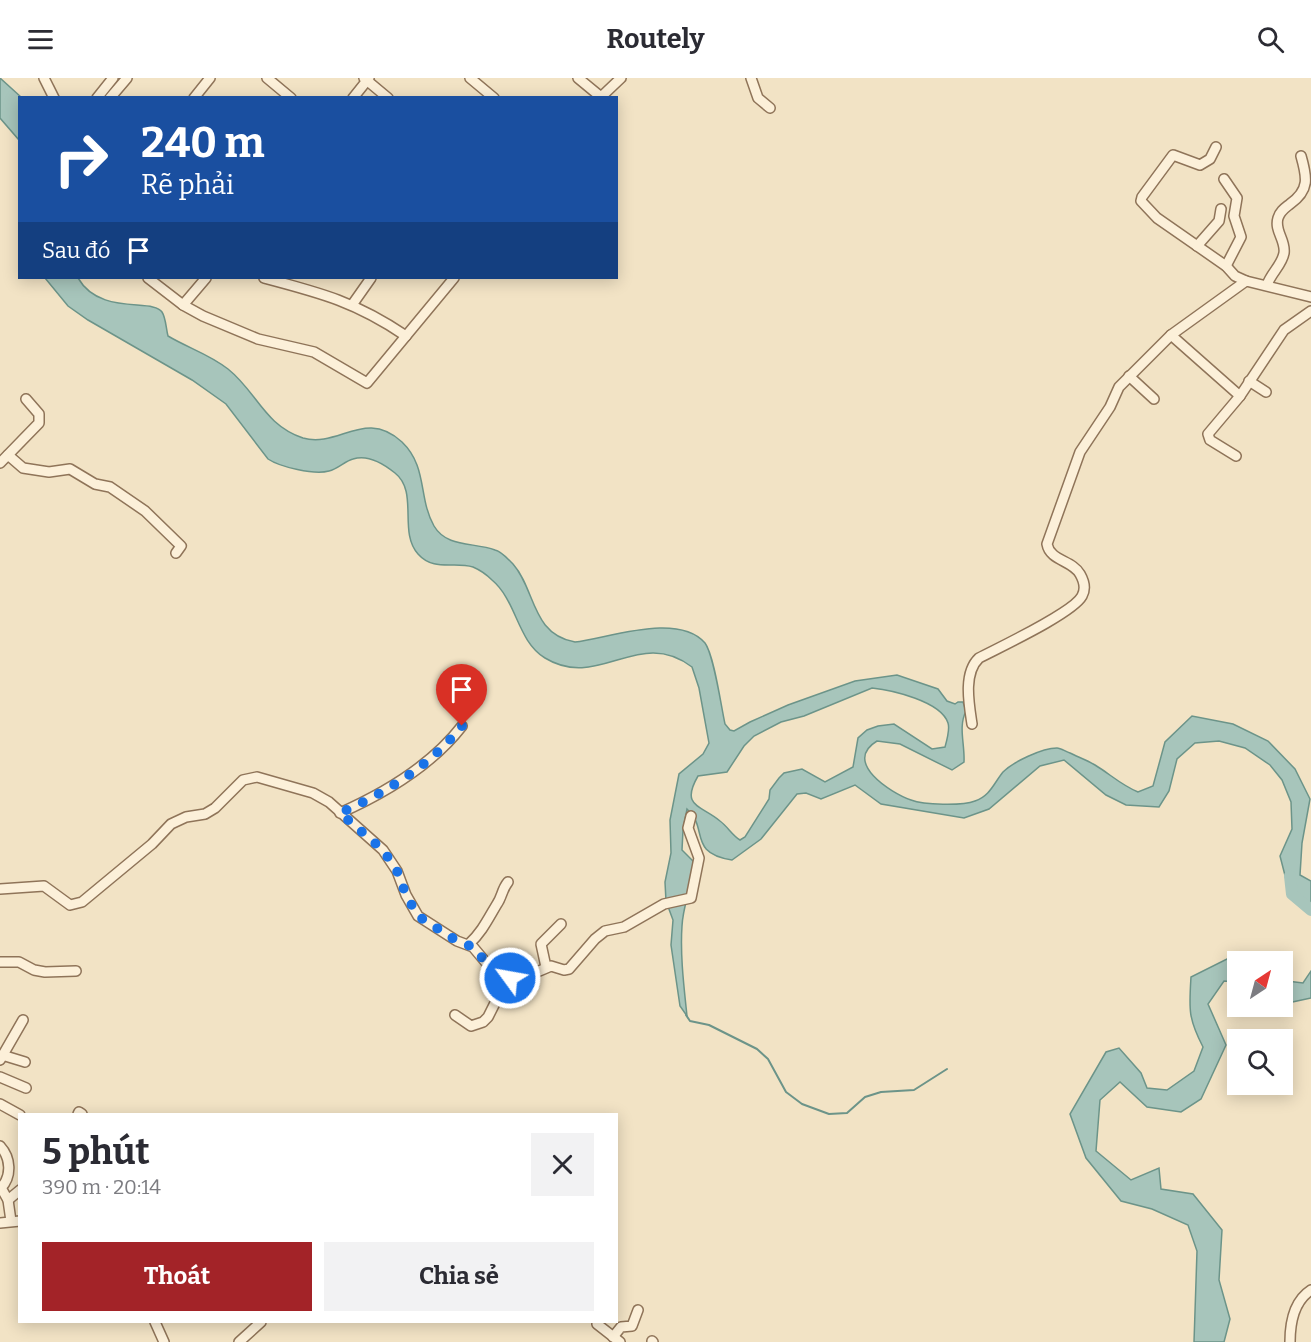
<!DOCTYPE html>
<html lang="vi">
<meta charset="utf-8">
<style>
:root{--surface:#fff;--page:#f2f2f3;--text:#2b2b33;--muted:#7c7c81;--accent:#a32328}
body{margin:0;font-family:Bitter,serif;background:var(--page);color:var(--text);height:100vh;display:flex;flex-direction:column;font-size:22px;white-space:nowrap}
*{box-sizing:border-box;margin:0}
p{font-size:20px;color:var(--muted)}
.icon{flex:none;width:33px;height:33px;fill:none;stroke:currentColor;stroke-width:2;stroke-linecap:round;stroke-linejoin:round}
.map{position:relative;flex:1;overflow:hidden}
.panel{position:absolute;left:18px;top:1035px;width:600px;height:210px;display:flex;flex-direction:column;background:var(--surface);border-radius:0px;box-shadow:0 3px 15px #0003}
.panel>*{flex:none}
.hud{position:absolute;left:18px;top:18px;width:600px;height:183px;border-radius:0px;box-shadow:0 3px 15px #0003;background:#1a4fa0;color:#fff;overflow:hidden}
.needle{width:39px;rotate:36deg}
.controls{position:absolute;left:1227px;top:873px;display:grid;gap:12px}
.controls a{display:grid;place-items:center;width:66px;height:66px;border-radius:0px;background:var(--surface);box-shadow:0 3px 15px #0003;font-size:30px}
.pin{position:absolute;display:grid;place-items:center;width:51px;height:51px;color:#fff;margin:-62px -26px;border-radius:50% 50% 50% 0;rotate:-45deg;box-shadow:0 0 6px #0007}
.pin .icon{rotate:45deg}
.me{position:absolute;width:66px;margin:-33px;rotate:302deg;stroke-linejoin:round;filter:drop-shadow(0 0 4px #0008)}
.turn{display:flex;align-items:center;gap:21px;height:126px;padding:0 24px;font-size:27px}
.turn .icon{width:78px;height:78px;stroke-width:2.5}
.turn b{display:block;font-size:42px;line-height:51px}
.then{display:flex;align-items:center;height:57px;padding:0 24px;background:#0003;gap:12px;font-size:22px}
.round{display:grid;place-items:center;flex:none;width:63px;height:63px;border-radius:0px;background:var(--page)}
.summary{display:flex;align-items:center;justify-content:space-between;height:102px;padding:0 24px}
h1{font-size:36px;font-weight:700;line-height:45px}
.button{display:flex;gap:12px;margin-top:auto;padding:12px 24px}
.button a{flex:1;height:69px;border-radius:0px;background:var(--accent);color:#fff;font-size:24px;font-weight:700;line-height:69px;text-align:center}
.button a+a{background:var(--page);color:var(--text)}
header{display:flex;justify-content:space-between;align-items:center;height:78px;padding:0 24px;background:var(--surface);font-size:27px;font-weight:700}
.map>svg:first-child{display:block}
</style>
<header><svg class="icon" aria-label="menu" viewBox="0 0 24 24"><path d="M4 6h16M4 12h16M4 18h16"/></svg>Routely<svg class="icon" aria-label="search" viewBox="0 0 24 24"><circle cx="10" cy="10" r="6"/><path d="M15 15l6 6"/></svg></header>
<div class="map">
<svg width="1311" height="1264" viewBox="0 0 1311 1264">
<rect width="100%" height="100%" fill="#f2e3c5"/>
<g fill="#a7c5bb" stroke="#6c9489" stroke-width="1.5" fill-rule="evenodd">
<path d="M0,0L21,19L19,62L0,40Z"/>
<path d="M45,200H78C100,238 153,220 162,234C166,240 166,251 168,258C188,270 209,276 228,291C257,314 264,347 303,360C339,370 365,330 402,364C428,389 418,420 434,448C447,470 474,464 495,472C501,473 509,482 513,486C536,512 531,556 575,564C609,560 678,534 705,565C714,577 721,628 725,646L730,652L734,653L750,644L788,627L855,603L897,597L938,611L947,623L955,626L958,624H963L966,633C958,649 965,666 964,684L952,692L900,666L877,663C842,684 891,715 911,722C924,727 962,728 975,723C990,718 994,705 1003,694C1013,684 1042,670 1057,670C1061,670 1066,674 1070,675C1078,679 1087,682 1095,687C1110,696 1121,707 1138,714L1153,708L1165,664L1192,638L1233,646L1268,663L1295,691L1310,721L1302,765L1300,797L1311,803V830L1288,809L1280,778L1292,751L1291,724L1282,702L1270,687L1245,670L1219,663L1195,665L1177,681L1169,713L1159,729L1126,727L1106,717L1064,682L1040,688L989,731L964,740L881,726L855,707L821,721L806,715L797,716L761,761L732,782C687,775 709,750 687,731L683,752L682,772L693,783C694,805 683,825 682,848C680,877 684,909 687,938L680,928L671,867L673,842L666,823L665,804L671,775L670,742L679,696L703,676L709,665L699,610L692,589C639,548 599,613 545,580C517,563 517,523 492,502C487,497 480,492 473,489C454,483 434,494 418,476C398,454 419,414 395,395C384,386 368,376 353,381C345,383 338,391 329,393C314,397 280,389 268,381L226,326L192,302L88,242L68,228ZM872,610C891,612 941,623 948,645C950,651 947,662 945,669L932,671L894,646L878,648L867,652L858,660L853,689L825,704L802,691L784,695L779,700L770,712L769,721L745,759L740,762C732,757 728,749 720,743C701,727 680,729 698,698L727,694L744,668L754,658L781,644L804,638Z"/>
<path d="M1253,878L1260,883L1238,884L1237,904L1224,903L1208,926L1226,967L1201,1021L1181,1034L1147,1029L1120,1004L1100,1022L1096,1073L1131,1102L1159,1090L1161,1111L1193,1116L1222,1152L1219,1202L1230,1241L1224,1264H1194L1197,1173L1188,1147L1152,1131L1121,1123L1086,1080L1070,1036L1106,974L1119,970L1141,995L1147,1010L1167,1012L1194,993L1203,969C1188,940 1189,931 1191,899L1227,881Z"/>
<path d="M1311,893V920L1283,926V900L1287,903L1303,905Z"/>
</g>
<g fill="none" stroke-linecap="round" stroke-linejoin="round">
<path stroke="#6c9489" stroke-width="2" d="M686,937L690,943L709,947L757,971L768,981L786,1014L802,1026L829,1036L847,1035L865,1019L881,1014L914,1012L947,991"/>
<path stroke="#a7c5bb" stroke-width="12" d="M1290,798L1292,816L1311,832"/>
<defs>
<g id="minor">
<path d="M44,0L54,20"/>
<path d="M267,0L291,20"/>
<path d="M364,0L388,20"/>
<path d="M470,0L494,20"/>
<path d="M578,0L601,19L621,0"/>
<path d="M751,0L758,20L770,30"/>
<path d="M97,20L113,0"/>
<path d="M110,20L127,0"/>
<path d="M194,20L210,0"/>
<path d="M353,20L369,0"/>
<path d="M1216,69L1210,81L1200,87L1173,77L1142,119L1141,123L1157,140L1226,188L1235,198L1246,203"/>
<path d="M1224,101L1237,120L1234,138L1241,159L1226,188"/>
<path d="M1197,168L1219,143L1221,131"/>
<path d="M148,200L183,227L203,238L258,261L314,274L367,305L454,200"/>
<path d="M264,200C321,215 356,224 406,258"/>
<path d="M1267,207C1271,195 1282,187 1284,175C1286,162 1274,153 1278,140C1280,133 1285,130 1290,126C1310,112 1307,99 1301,78"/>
<path d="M183,227L206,200"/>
<path d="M352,227L371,200"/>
<path d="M1171,257L1240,318"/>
<path d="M1129,298L1154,321"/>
<path d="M1249,303L1266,314"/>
<path d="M8,377L23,390L49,394L70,391L95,406L110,409L145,433L181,468L176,475"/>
<path d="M1236,378L1210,362L1208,356L1240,318L1284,252L1311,233"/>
<path d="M0,385L39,345V336L26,321"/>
<path d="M972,646C969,626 963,595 979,580C1000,569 1073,535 1082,518C1086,511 1084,503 1080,496C1072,482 1050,483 1047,466L1080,374L1110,329L1119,309L1171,257L1246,203L1311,219"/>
<path d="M340,735C385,715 431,688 462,648"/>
<path d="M0,811L44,808L70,827L82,824L152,766L171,746L186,739L205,736L215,730L243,702L257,699L313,715L329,724L383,772L397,793L406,817L418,838L457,863L473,869L494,894L518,902L551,888L564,892L569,891L595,861L605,853L624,849L664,826L691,820L699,780L688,750L691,738"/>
<path d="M469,866C482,854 488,841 497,826C502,819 502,811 508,804"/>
<path d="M0,884H19L34,892L45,894L76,893"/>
<path d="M546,889L541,866L561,846"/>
<path d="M455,937L471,948L483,944L488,939L495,925L514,901"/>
<path d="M2,977L25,984"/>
<path d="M0,982L23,942"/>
<path d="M0,999L26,1010"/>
<path d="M0,1026L20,1037"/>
<path d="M78,1036L79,1034L82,1036"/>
<path d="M0,1068C11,1080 12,1098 1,1110"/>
<path d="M0,1108L8,1122L11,1143"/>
<path d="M8,1122L20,1112"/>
<path d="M0,1145L20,1143"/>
<path d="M155,1244L164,1264"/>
<path d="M597,1246L620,1264"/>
<path d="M613,1259L621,1249L632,1248L638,1232"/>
<path d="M652,1263L653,1264"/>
<path d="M239,1264L261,1244"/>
<path d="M1290,1264C1290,1244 1294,1223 1311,1212"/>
</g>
</defs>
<use href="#minor" stroke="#8f7459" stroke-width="12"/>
<use href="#minor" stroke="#fcf0d9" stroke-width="9"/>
</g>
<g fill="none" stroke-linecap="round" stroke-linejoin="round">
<path stroke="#1a73e8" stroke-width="10" stroke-dasharray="0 18" d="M462,648C430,688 385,715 340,735L383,772L397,793L406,817L418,838L457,863L473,869L494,894L510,900"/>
</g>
</svg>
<div class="controls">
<a><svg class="needle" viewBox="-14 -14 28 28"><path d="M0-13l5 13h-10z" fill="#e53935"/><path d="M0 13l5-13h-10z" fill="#7c7c81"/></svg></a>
<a><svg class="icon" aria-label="search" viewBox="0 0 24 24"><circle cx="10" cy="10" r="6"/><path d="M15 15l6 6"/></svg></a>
</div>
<div class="pin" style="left:462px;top:648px;background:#d93025"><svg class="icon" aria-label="arrive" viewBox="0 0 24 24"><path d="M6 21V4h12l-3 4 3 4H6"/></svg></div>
<svg class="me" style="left:510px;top:900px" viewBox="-20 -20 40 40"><circle r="17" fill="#1a73e8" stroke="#fff" stroke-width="3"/><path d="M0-11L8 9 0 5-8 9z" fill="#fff"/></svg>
<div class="hud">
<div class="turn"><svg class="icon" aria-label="right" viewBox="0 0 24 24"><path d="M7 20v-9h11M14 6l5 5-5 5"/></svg><div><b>240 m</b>Rẽ phải</div></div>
<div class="then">Sau đó<svg class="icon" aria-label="arrive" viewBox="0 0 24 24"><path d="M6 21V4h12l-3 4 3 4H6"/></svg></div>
</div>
<section class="panel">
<div class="summary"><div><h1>5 phút</h1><p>390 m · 20:14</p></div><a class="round"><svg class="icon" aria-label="close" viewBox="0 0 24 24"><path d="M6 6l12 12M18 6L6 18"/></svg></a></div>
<div class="button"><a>Thoát</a><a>Chia sẻ</a></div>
</section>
</div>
